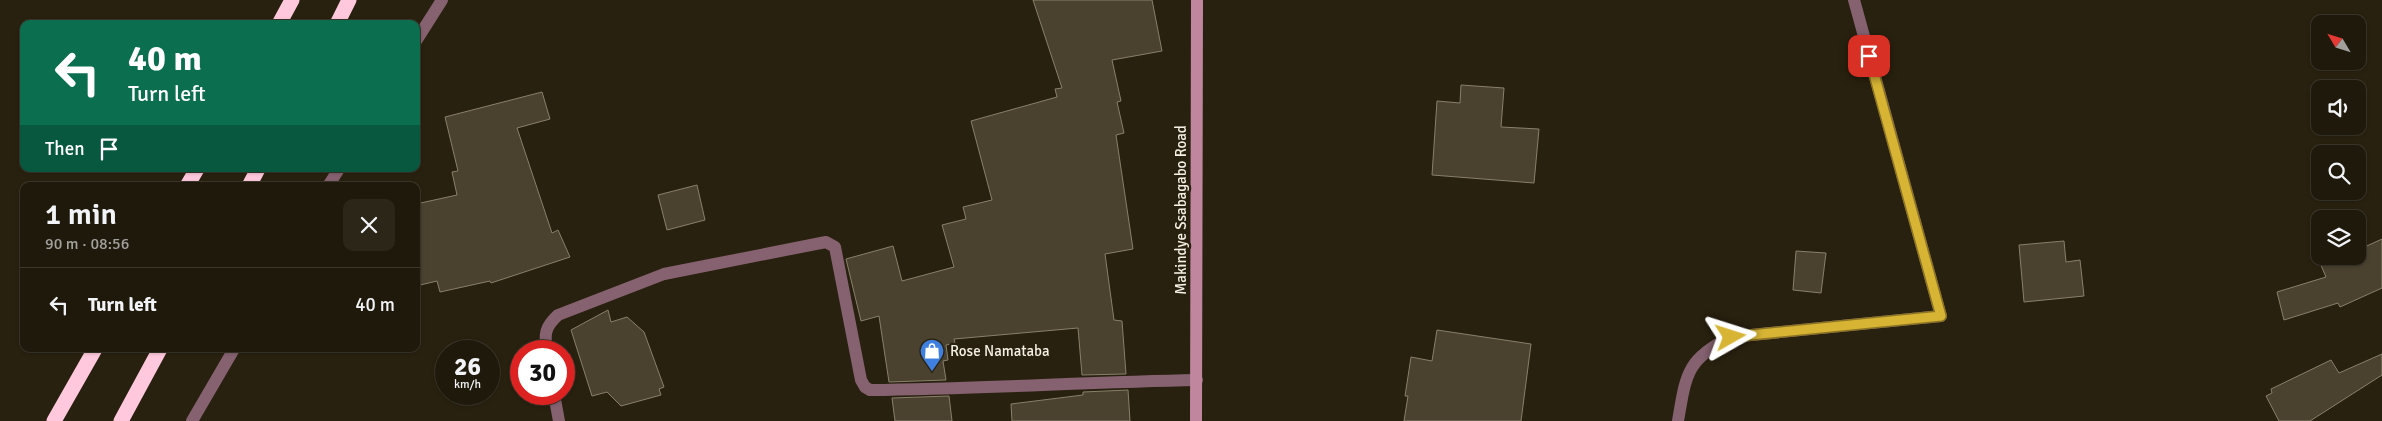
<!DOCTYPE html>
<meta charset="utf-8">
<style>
:root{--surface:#1f190b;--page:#2c2619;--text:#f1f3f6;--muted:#a1a09d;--line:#3c382c}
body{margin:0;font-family:Signika,sans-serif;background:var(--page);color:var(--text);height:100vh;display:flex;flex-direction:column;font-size:19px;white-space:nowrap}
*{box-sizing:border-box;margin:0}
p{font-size:16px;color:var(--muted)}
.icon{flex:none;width:28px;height:28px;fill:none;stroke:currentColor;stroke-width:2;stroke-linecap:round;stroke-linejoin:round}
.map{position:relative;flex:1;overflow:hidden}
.details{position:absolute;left:20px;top:182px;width:400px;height:170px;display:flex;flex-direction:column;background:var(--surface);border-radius:10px;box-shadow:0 1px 4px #0004,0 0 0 1px var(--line)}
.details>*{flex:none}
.top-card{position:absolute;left:20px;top:20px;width:400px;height:152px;border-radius:10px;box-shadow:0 1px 4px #0004,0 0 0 1px var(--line);background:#0b6e4f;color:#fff;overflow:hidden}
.needle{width:32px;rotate:308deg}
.controls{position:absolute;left:2311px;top:15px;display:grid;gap:10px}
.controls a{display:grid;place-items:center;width:55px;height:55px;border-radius:10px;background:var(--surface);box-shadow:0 1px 4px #0004,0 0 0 1px var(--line);font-size:25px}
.speed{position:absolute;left:435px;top:340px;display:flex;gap:10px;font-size:25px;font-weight:700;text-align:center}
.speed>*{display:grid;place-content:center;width:65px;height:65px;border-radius:50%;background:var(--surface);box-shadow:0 1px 4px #0004,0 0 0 1px var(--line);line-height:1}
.speed small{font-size:12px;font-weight:400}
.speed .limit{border:8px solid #d22;background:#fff;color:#111}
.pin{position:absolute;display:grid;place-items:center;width:42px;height:42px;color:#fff;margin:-21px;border-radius:10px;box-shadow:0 2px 8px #0006}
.me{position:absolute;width:55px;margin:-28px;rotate:84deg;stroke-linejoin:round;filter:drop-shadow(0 0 4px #0008)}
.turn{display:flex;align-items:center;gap:18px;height:105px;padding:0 25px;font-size:22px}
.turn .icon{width:65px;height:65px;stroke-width:2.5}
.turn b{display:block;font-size:35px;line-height:42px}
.then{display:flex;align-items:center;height:48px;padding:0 25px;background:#0003;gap:10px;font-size:19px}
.round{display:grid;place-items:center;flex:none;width:52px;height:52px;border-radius:10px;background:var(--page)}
.overview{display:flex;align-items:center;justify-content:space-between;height:85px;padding:0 25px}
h1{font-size:30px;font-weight:600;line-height:38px}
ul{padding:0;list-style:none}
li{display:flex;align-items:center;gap:15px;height:75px;padding:0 25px;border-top:1px solid var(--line)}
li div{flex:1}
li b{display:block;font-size:19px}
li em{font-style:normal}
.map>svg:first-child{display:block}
</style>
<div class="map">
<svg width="2382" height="421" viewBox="0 0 2382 421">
<rect width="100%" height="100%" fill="#29210f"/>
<g fill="#4a422f" stroke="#89806b">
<path d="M1033,0H1152L1162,51L1112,60L1121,101L1117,102L1124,133L1116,135L1133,249L1105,254L1114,320L1122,321L1126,374L1082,375L1078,328L954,339L955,343L946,345L948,360L943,361L946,380L889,382L879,316L861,321L846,259L893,246L902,281L954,267L942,225L966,219L963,207L992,200L971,121L1057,97L1055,89L1062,88Z"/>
<path d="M1461,85L1504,88L1501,127L1539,129L1534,183L1432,175L1437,101L1460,103Z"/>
<path d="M542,92L550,119L517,128L552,233L558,230L570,257L491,283L490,281L440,292L437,281L416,286V204L457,195L452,172L458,171L445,117Z"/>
<path d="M697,185L705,220L667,230L658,195Z"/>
<path d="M2382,239V288L2340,307L2338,303L2284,320L2277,292L2326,277L2317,256H2358V250Z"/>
<path d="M2064,241L2066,262L2080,260L2084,296L2024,302L2019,245Z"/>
<path d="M1796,251L1826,253L1821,293L1793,290Z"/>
<path d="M608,310L611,322L627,317L644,332L664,387L659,389L661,395L621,406L607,392L592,396L571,330Z"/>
<path d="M1437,330L1531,344L1521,421H1404L1408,396H1405L1411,357L1432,361Z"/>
<path d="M2382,354V375L2310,421H2279L2266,396L2272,393L2271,389L2331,360L2339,373Z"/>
<path d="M1128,390L1130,421H1012L1011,404L1083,395V392Z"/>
<path d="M949,396L952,421H895L892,398Z"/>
</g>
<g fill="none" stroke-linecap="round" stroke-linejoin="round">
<g stroke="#866271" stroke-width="12">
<path d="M416,41L442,0"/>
<path d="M328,186L339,169"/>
<path d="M547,351C544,334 545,327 558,315L664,274L826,242L835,247L861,380L865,387L870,390C979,389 1088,382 1197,380"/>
<path d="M554,394L559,421"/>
<path d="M192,421L234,349"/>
<path d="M1678,421C1686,375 1686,359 1731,337L1941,316L1854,0"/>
</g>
<path stroke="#bf869d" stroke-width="12" d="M1196,421L1197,0"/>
<g stroke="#ffc8dd" stroke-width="15">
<path d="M279,24L292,0"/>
<path d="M337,24L349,0"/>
<path d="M187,186L197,169"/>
<path d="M249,186L258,169"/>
<path d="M54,421L95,349"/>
<path d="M121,421L160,349"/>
</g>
</g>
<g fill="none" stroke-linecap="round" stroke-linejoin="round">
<defs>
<path id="route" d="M1731,337L1941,316L1869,56"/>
</defs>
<use href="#route" stroke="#8c7522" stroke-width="12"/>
<use href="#route" stroke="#d7b434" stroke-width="9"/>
</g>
<defs>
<symbol id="shop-pin" viewBox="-11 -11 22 30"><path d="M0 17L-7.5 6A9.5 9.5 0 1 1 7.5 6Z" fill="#3f7fe0" stroke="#29210f"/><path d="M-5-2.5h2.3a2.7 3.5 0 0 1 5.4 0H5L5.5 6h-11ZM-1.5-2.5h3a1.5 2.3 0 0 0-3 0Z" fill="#fff"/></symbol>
</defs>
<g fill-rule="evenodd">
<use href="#shop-pin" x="918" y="337" width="28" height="38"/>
</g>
<g text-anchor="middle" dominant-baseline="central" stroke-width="4.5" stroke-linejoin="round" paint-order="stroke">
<g font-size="15" fill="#f5f0e4" stroke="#29210f">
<text transform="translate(1181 210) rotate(-90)">Makindye Ssabagabo Road</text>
</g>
<g font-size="15" fill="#f5f0e4" stroke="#29210f" text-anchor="start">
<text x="950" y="351">Rose Namataba</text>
</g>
</g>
</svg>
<div class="controls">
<a><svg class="needle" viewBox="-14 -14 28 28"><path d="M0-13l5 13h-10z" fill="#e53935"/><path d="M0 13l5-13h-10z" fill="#a1a09d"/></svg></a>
<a><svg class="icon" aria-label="sound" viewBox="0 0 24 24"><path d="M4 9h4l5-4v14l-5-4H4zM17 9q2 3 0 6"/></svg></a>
<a><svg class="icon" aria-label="search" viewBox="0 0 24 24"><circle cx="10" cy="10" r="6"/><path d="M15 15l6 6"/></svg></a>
<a><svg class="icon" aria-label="layers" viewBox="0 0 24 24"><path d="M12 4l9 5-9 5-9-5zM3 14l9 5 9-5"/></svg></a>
</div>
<div class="speed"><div>26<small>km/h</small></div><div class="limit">30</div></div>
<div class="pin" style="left:1869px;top:56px;background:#d93025"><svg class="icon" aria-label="arrive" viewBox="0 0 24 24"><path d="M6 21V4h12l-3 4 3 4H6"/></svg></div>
<svg class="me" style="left:1731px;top:337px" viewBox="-20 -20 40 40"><path d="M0-17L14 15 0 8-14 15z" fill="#d7b434" stroke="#fff" stroke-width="4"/></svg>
<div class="top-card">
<div class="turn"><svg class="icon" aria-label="left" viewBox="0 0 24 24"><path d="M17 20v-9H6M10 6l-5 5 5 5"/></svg><div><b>40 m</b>Turn left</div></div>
<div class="then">Then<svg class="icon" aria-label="arrive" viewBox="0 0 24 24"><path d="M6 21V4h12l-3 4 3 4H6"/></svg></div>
</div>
<section class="details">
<div class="overview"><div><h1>1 min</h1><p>90 m · 08:56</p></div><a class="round"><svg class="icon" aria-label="close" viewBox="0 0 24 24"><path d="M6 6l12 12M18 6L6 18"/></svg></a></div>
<ul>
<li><svg class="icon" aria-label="left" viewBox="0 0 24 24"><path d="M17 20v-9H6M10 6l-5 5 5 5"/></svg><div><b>Turn left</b></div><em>40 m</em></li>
</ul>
</section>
</div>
